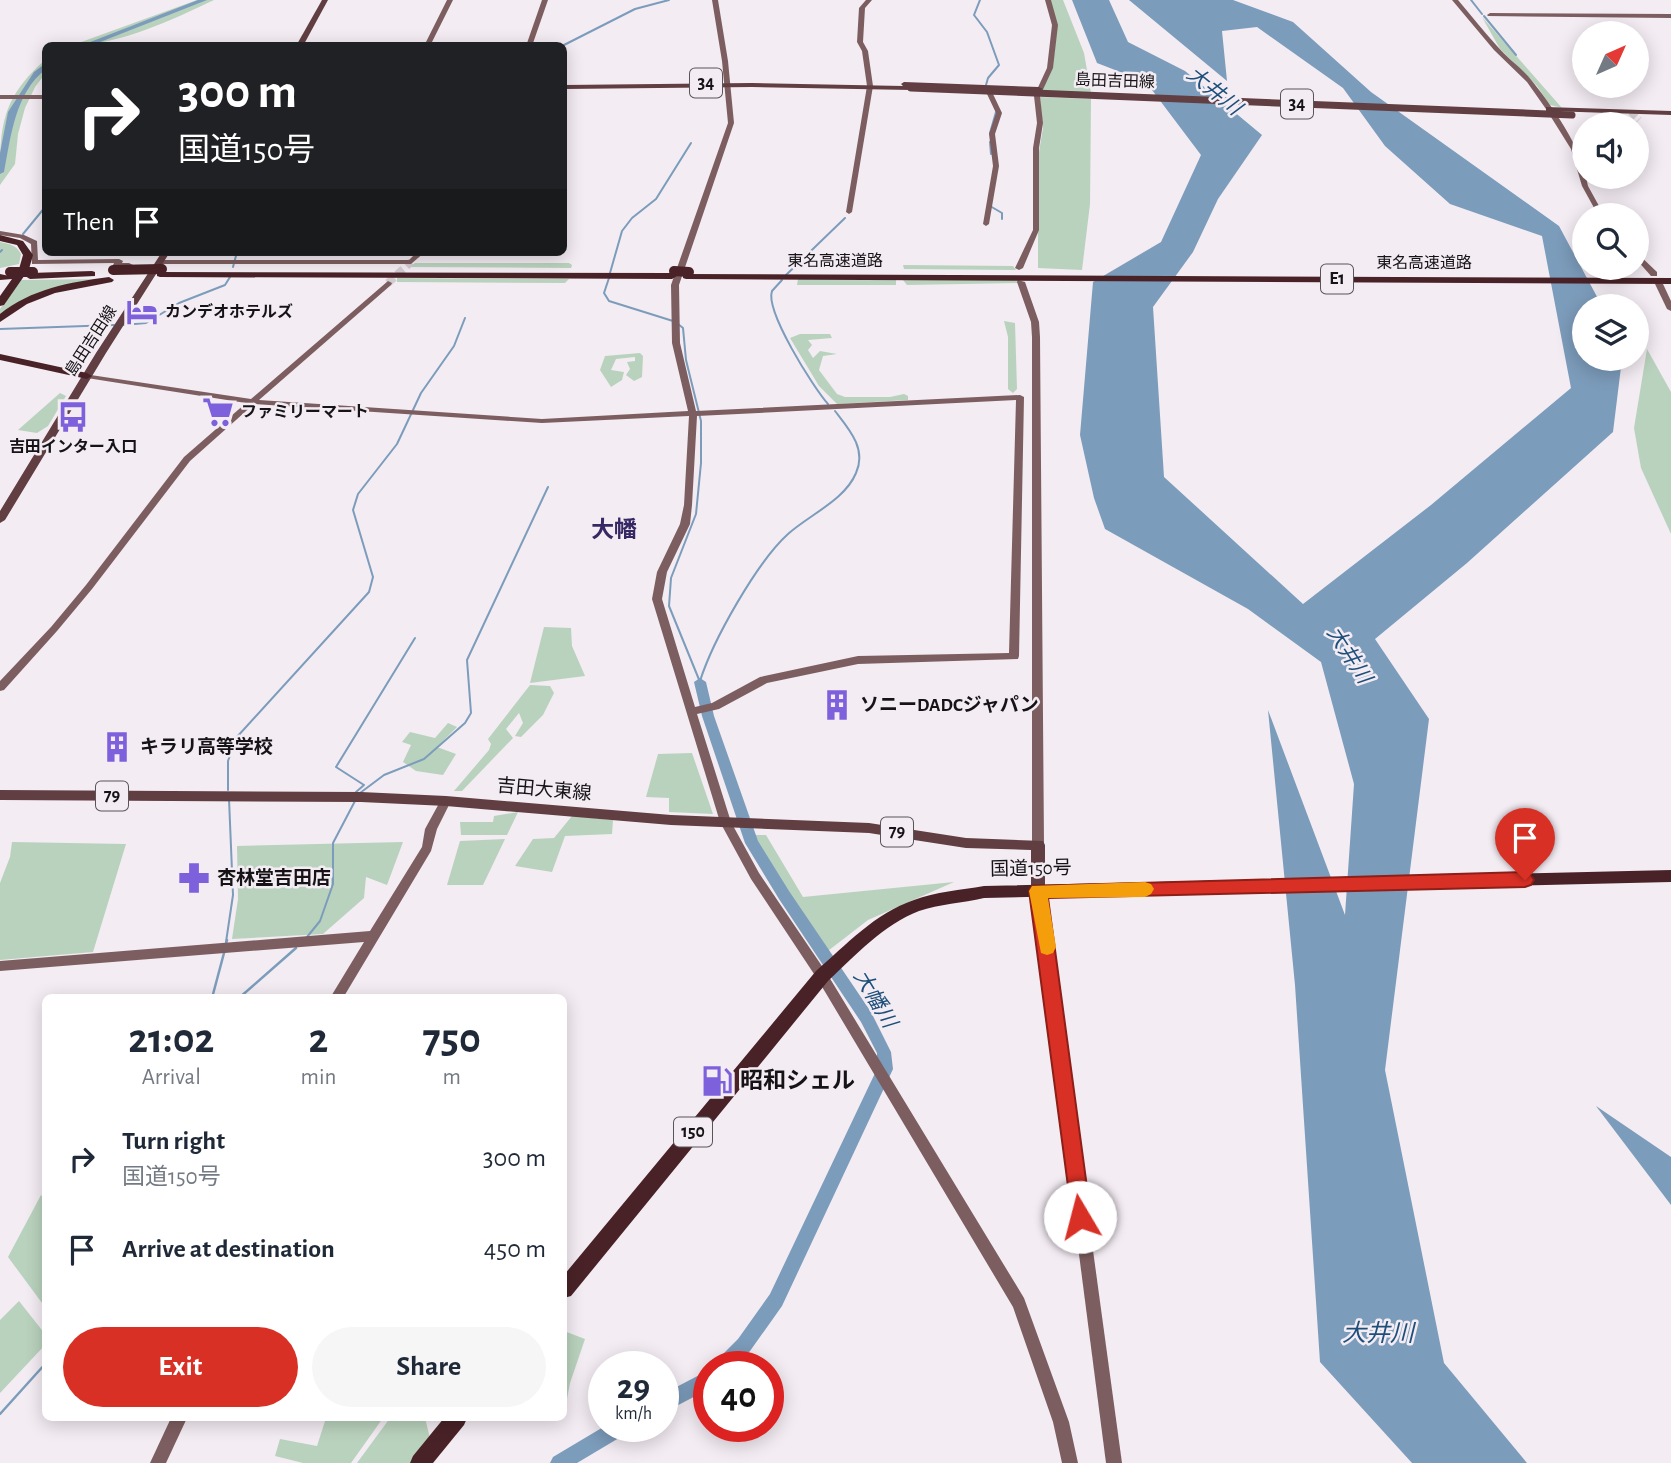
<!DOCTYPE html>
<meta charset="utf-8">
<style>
:root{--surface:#fff;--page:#f6f6f7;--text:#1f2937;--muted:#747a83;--accent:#d93025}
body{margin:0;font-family:"Alegreya Sans","Noto Sans JP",sans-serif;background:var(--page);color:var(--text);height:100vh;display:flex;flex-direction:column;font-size:26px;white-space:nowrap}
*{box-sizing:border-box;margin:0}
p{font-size:23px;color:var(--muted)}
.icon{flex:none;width:38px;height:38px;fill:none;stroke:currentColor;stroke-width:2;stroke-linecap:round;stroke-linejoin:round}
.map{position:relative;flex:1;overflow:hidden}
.details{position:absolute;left:42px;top:994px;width:525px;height:427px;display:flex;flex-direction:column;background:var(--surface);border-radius:10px;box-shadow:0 4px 18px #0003}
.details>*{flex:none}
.guide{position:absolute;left:42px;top:42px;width:525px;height:214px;border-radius:10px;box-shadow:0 4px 18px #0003;background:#202124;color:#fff;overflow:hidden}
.needle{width:46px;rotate:45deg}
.buttons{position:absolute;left:1572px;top:21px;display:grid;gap:14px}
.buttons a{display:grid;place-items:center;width:77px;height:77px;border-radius:50%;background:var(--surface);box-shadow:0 4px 18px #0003;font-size:35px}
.speed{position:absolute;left:588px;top:1351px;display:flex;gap:14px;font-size:35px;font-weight:700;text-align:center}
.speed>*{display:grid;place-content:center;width:91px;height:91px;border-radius:50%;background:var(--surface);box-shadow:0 4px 18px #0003;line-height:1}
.speed small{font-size:18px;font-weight:400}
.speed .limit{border:10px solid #d22;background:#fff;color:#111}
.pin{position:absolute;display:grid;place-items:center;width:60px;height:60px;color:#fff;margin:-72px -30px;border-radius:50% 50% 50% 0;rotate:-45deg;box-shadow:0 0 7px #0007}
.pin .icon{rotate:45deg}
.me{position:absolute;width:77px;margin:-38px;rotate:352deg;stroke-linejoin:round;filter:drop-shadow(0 0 5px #0008)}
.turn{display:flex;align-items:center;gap:24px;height:147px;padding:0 21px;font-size:32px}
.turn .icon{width:91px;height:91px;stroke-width:2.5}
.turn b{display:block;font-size:49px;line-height:60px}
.then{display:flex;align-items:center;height:66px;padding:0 21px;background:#0003;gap:14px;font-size:26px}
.eta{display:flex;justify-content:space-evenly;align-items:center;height:119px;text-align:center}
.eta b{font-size:42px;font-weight:700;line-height:49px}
.button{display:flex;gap:14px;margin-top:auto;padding:14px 21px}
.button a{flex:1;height:80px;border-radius:42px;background:var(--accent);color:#fff;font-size:28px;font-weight:700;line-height:80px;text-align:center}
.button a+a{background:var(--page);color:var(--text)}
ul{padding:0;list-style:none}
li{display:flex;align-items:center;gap:21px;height:91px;padding:0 21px}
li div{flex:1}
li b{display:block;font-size:26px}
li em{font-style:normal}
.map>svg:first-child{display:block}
</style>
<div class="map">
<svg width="1671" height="1463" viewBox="0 0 1671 1463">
<rect width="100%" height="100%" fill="#f3ecf3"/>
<g fill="#b9d2bd">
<path d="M197,0H214C174,19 117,46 73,45Z"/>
<path d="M1049,0H1063L1084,53L1091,93H1041L1055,51Z"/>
<path d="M1482,17L1562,108L1550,105L1537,86L1500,49Z"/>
<path d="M45,60V74L35,87L25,108L18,134L15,164L0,185C0,128 0,100 45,60Z"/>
<path d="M1040,97L1091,99L1090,204L1082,270L1038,268V158L1043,128Z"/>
<path d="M0,242C10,244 16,245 21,254L19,264L0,268Z"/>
<path d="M415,263H569L572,265L571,268L409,267Z"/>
<path d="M903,265L1013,266L1016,270L904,269Z"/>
<path d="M397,278L569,279L565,283L397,282Z"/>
<path d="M101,279L65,285L0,316V309L21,280Z"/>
<path d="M798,279L896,280V285H797Z"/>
<path d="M903,280H1018L1019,283L907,285Z"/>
<path d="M1004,321L1015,323L1017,389L1013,393L1008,389V337Z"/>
<path d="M800,334H830L832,338L808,340L812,345L808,350L813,358L820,351L837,354L823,356L819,370L837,394L845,397H890L904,394L908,396V400L837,404L819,386L790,338Z"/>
<path d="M1647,349L1671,392V534L1641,468L1634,428Z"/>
<path d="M640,353L643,356L642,377L634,381L626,375L630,369L627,362L635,361V357L616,359L611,370L624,372L622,380L611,387L600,370L605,356Z"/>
<path d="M60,393L66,396L48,426L37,433L18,430Z"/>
<path d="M544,627L571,628L572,646L585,676L530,683Z"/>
<path d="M530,685L550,686L554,693L543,715L521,737L515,736L523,723L519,713L506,729L513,738L462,791H454L489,750L491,744L488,739Z"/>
<path d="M448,723L457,727L437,747L456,754L443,775L416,771L403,762L411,745L402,742L410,732L435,738Z"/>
<path d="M692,753L713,814L669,812V798L646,797L658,754Z"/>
<path d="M518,812L507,835H461L460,822H493L494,816Z"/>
<path d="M572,816L613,820L612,834L565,836L552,872L515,866L533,839L554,838Z"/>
<path d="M753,835H766L803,897L954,882L868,920L824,954L767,870Z"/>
<path d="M505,839L483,885H447L460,841Z"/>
<path d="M12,842L126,844L93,952L0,960V883L10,857Z"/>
<path d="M403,842L387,885L366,877L364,898L323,934L232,939L238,899L237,846Z"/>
<path d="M41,1195L46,1200L45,1307L8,1257Z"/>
<path d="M19,1301L45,1334V1345L0,1393V1320Z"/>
<path d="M564,1331L585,1339L570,1383L564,1415Z"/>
<path d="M326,1418H383L351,1463H303L275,1456L280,1439L317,1446Z"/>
<path d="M390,1418H425L430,1438L411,1463H357Z"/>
</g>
<g fill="#7c9cbb">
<path d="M1072,0H1109L1128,42L1185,71L1262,135L1218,199L1193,252L1153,307L1164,477L1303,604L1431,505L1571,388L1542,236L1450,204L1385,146L1343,88L1257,27L1222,31L1227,81L1129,0H1233L1293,22L1371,92L1559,226L1602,306H1584V359H1622L1613,432L1467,563L1375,639L1429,719L1385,1070L1444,1363L1527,1463H1412L1320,1362L1295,985L1268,710L1345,915L1354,784L1321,662L1248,609L1105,529L1094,498L1080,435L1093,282L1161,242L1201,155L1146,82L1097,63Z"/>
<path d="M1596,1106L1671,1157V1205Z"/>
</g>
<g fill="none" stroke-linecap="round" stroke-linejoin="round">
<g stroke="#7c9cbb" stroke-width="2">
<path d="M980,0L974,15L987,32L999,65L988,78L986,85"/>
<path d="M1471,0L1482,14"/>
<path d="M1484,16L1516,55"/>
<path d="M562,46L635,9L669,0"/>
<path d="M990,133L996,112"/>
<path d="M990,142L991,154"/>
<path d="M990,206L1002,213V219"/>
<path d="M23,234L46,206"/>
<path d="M0,252L2,250"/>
<path d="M233,267L237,252"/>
<path d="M610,273L622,231L632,218L656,199L691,143"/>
<path d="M786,275L845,218"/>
<path d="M609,278L604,293L609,301L673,321"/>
<path d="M782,280L772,291C765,311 813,387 828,404"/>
<path d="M678,324L683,328L686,360L701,421V463L696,514L671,578L669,606L700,682"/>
<path d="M123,325L146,323L179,303L225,285L230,277"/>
<path d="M0,329L114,325"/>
<path d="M700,681C713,640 757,562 788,534C809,515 845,500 856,473C867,449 849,429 835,411"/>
<path d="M228,790V761L236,738L369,592L373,577L353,510L358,494L397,444L421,393L454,346L465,318"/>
<path d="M356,792L364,785L336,767L415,638"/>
<path d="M360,793L384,775L424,759L465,723L471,713L467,660L548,487"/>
<path d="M307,937L320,921L333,884V843L355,801"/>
<path d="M226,942L233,895L229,799"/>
</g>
<g stroke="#7c9cbb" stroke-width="2.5">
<path d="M226,944L227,940"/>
<path d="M212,998L224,953"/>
<path d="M239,998L296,948"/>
<path d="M0,1414L46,1363"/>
</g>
<g fill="#7c9cbb" fill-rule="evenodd">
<path d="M198,0H207L90,46H80Z"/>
<path d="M46,63V69C15,93 11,136 4,172L0,174V153L8,112L34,72Z"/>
<path d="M700,678L706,682L714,716L758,841L789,891L871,1012L891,1052L893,1069L782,1306L750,1351L735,1367H713L716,1361L738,1339L770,1294L877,1069V1053L861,1022L779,899L745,843L702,716L694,682Z"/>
<path d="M709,1370V1389L663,1413V1394Z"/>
<path d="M605,1426H632L629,1432L577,1463H550L553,1457Z"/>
</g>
<path stroke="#d2cbd2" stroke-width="8" stroke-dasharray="8 4.5" stroke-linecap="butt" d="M388,283L411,262"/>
<path stroke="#d2cbd2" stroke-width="7" stroke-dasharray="7 3.5" stroke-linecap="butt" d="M1631,112L1639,120"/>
<g fill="#7d5e60" fill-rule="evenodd">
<path d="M447,0H453L430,46H424Z"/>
<path d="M542,0H548L532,46H526Z"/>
<path d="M712,0H718L728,61L734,123L679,285L680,343L696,411L1020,395L1024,397L1019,656L1018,659L858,664L767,683L719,709L697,714L731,822L759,873L826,972L1024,1298L1069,1422L1078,1463H1062L1053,1422L1013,1307L818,980L751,879L720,822L652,599L657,572L680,524L684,505L689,416L542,423L254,404L190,461L92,589L57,631L4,690L0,691V681L51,627L86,585L184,457L246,403L87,378H84V374L251,399L388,281L392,283L391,285L259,400L542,419L688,411L672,343L671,285L728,123L722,61ZM1016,400L1009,653L858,656L760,677L712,703L695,707L662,599L667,572L690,524L692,505L697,416Z"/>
<path d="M866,0H872L865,8L863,42L868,51L873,86L852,212L849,214L846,212L867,86L862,51L857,42L859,8Z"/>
<path d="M1045,0H1051L1058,25L1053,68L1040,96L1043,123L1039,148V230L1023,268L1019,270L1015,268L1033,230V148L1037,123L1034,96L1047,68L1052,25Z"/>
<path d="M1452,0H1458C1471,15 1483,31 1497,46C1508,59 1522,68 1532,81C1549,102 1584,150 1584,177H1586L1588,186L1604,215H1598L1582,186L1571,149L1546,109L1527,82L1494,50Z"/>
<path d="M1490,13L1671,14V18L1488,16L1487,15Z"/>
<path d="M990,92L993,94L1002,113L995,134L999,166L989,224L986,226L983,224L993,166L989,134L996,113L987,94Z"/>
<rect x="0" y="95" width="46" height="4"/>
<path d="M0,231L24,235L37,241L38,260L119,259L123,261L122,263H129L133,265C128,268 118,268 113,265L114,263L32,264L31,244L20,238L0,235Z"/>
<path d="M417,252H425L411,264H160L156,262L160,260H409Z"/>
<path d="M1636,252L1657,272V276H1651L1636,259Z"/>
<path d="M1018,280L1025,282L1039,322L1040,337L1044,845L1042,848L1038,850L1034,848L1032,845V337L1031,322L1017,282Z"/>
<path d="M1656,282L1663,284L1671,301V311L1667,309L1655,284Z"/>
<path d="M446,797L450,798L451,801L437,829L431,851L343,998H330L364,942L0,971V961L370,931L422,847L425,829L442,798Z"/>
<path d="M1038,886L1042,888L1044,891L1122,1463H1106L1032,891L1034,888Z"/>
<path d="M171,1418H187L166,1463H150Z"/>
</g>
<g fill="#613e41" fill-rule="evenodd">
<path d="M322,0H328L303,46H296Z"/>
<path d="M904,82L1039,87L1043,89L1039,91L913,86L914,88L911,90L752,87L564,89V85L752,83L903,86L901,84Z"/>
<path d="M1546,107L1671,111V115L1549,111H1546Z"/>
<path d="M162,252H170L106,353L5,520L0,523V511L96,353Z"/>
<path d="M0,790L361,792L446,796L671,815L869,823L966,838L1043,841L1045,845V891L1043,895L1038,897L1033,895L1031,891V850L966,848L869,833L671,825L446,806L361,802L0,800Z"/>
</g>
<g fill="#492227" fill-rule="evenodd">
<path d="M0,235L23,241L33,255L29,269L4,305L0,306V296L12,279L0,280V274L14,277L19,269L23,255L17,245L0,241Z"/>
<path d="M92,271L95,272V276L30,279L25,276L30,273Z"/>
<path d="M157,272L672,273L677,276L672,279L160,277L157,276Z"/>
<path d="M683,274L1671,278V284L686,279L683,278Z"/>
<path d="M109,277L114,280L112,282L55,293L27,304L0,322V314C31,289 70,282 109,277Z"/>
<path d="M0,354L87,373L92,376L87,379L0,360Z"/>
<path d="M1671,870V882L984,898C963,903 939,904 919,911C884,924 855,956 828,981L571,1296L564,1298V1275L816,971C846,945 875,913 914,900C935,892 961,890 984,886Z"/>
<path d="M444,1418H467L464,1425L433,1463H410L413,1456Z"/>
</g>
<path stroke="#613e41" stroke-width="7" d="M911,88L1572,115"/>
<g stroke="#492227" stroke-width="10">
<path d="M113,270L162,269"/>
<path d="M674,271L689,272"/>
<path d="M10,272H33"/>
</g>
</g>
<path fill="#d93025" stroke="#8d1f18" stroke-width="2" d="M1525,872L1531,875L1534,880L1531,885L1525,887L1048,898L1091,1217L1088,1224L1080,1227L1073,1224L1029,891L1032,886Z"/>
<path fill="#f59e0b" d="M1145,882L1151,884L1154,889L1151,894L1145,897L1048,898L1056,947L1053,953L1047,955L1041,953L1029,891L1032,886Z"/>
<defs>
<symbol id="hotel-bare" viewBox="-9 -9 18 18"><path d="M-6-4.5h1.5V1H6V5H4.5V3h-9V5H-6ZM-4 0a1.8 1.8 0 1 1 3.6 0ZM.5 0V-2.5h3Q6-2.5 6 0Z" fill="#7d60db" stroke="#f3ecf3" stroke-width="2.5" paint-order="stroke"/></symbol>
<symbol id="supermarket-bare" viewBox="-9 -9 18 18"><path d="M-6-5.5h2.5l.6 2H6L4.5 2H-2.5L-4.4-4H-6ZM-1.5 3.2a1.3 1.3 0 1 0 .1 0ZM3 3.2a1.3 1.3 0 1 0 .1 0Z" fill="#7d60db" stroke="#f3ecf3" stroke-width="2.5" paint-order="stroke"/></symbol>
<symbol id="bus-bare" viewBox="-9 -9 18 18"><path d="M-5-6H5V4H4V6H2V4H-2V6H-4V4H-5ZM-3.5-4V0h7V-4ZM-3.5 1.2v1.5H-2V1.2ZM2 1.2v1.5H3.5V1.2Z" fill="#7d60db" stroke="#f3ecf3" stroke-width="2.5" paint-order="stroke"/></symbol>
<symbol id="building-bare" viewBox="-9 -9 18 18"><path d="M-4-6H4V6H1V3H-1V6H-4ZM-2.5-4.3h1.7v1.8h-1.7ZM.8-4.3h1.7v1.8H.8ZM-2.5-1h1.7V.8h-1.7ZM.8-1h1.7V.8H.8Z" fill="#7d60db" stroke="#f3ecf3" stroke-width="2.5" paint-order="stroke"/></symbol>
<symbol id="pharmacy-bare" viewBox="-9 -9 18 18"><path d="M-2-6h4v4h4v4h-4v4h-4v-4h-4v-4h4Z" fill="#7d60db" stroke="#f3ecf3" stroke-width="2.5" paint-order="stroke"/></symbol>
<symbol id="fuel-bare" viewBox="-9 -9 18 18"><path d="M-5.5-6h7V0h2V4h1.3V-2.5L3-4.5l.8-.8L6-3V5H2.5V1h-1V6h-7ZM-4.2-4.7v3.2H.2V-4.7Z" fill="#7d60db" stroke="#f3ecf3" stroke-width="2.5" paint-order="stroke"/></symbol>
</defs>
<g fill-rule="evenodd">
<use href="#hotel-bare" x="120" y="290" width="44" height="44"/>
<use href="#supermarket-bare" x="196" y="390" width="44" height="44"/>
<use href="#bus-bare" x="51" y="395" width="44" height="44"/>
<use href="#building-bare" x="815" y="683" width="44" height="44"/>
<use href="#building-bare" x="95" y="725" width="44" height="44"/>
<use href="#pharmacy-bare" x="172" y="856" width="44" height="44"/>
<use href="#fuel-bare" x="695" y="1059" width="44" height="44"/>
</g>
<g text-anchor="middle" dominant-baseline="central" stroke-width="5" stroke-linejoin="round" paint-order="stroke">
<g font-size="16" fill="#151315" stroke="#f3ecf3">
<text transform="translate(1115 81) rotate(2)">島田吉田線</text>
<text x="835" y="261">東名高速道路</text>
<text x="1424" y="263">東名高速道路</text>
<text transform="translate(91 341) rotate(-57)">島田吉田線</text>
</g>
<g font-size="16" font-weight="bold" fill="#151315" stroke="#f3ecf3" text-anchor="start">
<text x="165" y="312">カンデオホテルズ</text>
<text x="241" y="412">ファミリーマート</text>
<text x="73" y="447" text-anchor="middle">吉田インター入口</text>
</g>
<g fill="#f3ecf3" stroke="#585458" stroke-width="2">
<rect x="690" y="68.5" width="32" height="29" rx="5"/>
<rect x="1281" y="89.5" width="32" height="29" rx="5"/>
<rect x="1321" y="264.5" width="32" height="29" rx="5"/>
<rect x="96" y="781.5" width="32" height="29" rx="5"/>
<rect x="881" y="817.5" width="32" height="29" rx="5"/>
<rect x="674" y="1117.5" width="38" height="29" rx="5"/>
</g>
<g font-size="18" font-weight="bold" fill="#151315">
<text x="706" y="83">34</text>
<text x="1297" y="104">34</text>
<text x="1337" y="279">E1</text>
<text x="112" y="796">79</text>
<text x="897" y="832">79</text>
<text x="693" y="1132">150</text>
</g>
<g font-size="19" font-weight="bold" fill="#151315" stroke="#f3ecf3" text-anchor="start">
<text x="860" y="705">ソニーDADCジャパン</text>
<text x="140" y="747">キラリ高等学校</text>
<text x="217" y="878">杏林堂吉田店</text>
</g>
<g font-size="19" fill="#151315" stroke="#f3ecf3">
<text transform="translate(544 790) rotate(5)">吉田大東線</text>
<text transform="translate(1031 869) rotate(-1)">国道150号</text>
</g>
<g font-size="21" font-style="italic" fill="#1e4f7a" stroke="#f3ecf3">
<text transform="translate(1214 91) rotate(39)">大井川</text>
<text transform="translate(1349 655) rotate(57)">大井川</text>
<text transform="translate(875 999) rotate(59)">大幡川</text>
</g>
<g font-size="23" font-weight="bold" fill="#362863" stroke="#f3ecf3">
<text x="614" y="530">大幡</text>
</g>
<g font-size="23" font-weight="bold" fill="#151315" stroke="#f3ecf3" text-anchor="start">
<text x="740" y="1081">昭和シェル</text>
</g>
<g font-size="24" font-style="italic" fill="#1e4f7a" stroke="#f3ecf3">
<text x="1378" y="1334">大井川</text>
</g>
</g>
</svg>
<div class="buttons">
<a><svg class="needle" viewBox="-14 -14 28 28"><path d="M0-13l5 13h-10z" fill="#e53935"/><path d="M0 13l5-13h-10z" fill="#747a83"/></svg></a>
<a><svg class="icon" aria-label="sound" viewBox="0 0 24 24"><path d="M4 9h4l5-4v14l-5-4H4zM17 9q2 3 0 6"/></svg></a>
<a><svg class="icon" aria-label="search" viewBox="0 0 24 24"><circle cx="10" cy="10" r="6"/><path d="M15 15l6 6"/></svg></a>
<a><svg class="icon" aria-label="layers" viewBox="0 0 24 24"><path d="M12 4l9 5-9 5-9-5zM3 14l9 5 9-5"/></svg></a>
</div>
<div class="speed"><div>29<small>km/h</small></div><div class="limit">40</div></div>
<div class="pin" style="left:1525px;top:880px;background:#d93025"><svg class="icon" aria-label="arrive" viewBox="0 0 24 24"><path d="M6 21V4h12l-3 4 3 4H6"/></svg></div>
<svg class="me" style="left:1080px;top:1217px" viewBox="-20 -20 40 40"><circle r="19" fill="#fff"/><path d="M0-13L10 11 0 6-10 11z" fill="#d93025"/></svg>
<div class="guide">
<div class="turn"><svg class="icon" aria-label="right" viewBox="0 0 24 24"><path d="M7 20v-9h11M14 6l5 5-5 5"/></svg><div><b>300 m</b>国道150号</div></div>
<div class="then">Then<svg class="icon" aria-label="arrive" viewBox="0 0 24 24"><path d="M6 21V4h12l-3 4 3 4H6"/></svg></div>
</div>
<section class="details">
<div class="eta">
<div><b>21:02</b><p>Arrival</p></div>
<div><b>2</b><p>min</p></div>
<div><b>750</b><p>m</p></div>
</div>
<ul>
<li><svg class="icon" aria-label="right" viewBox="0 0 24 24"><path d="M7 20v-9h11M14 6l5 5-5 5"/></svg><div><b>Turn right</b><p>国道150号</p></div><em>300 m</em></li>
<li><svg class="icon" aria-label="arrive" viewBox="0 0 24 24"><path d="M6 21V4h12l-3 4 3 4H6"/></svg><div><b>Arrive at destination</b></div><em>450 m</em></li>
</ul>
<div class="button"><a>Exit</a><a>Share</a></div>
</section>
</div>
